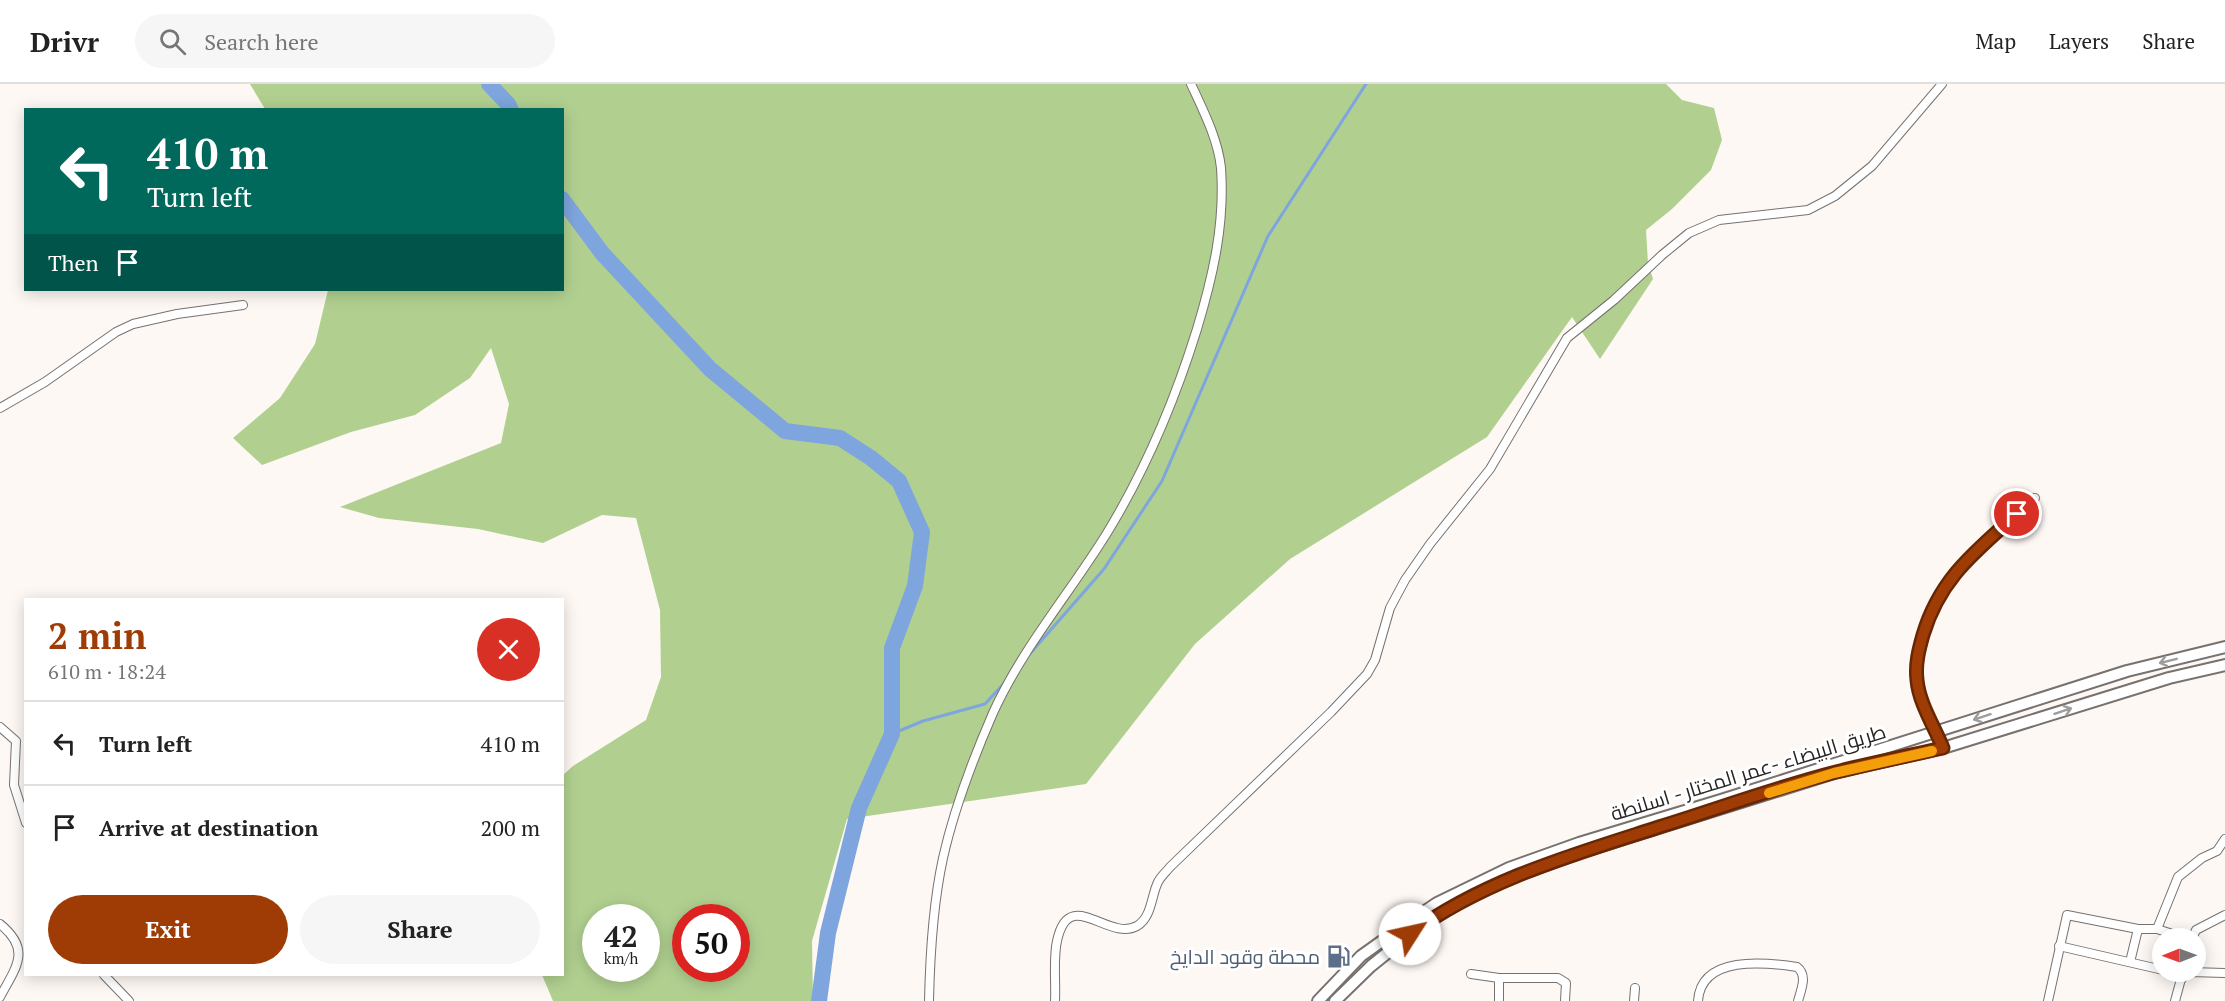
<!DOCTYPE html>
<meta charset="utf-8">
<style>
:root{--surface:#fff;--page:#f6f6f6;--text:#222;--muted:#767676;--line:#e0e0e0;--accent:#9f3c06}
body{margin:0;font-family:"PT Serif",Cairo,serif;background:var(--page);color:var(--text);height:100vh;display:flex;flex-direction:column;font-size:22px;white-space:nowrap}
*{box-sizing:border-box;margin:0}
p{font-size:20px;color:var(--muted)}
.icon{flex:none;width:33px;height:33px;fill:none;stroke:currentColor;stroke-width:2;stroke-linecap:round;stroke-linejoin:round}
.map{position:relative;flex:1;overflow:hidden}
.panel{position:absolute;left:24px;top:514px;width:540px;height:378px;display:flex;flex-direction:column;background:var(--surface);border-radius:0px;box-shadow:0 3px 15px #0003}
.panel>*{flex:none}
.top-card{position:absolute;left:24px;top:24px;width:540px;height:183px;border-radius:0px;box-shadow:0 3px 15px #0003;background:#00695c;color:#fff;overflow:hidden}
.needle{width:39px;rotate:269deg}
.controls{position:absolute;left:2152px;top:844px;display:grid;gap:12px}
.controls a{display:grid;place-items:center;width:54px;height:54px;border-radius:50%;background:var(--surface);box-shadow:0 3px 15px #0003;font-size:30px}
.speed{position:absolute;left:582px;top:820px;display:flex;gap:12px;font-size:30px;font-weight:700;text-align:center}
.speed>*{display:grid;place-content:center;width:78px;height:78px;border-radius:50%;background:var(--surface);box-shadow:0 3px 15px #0003;line-height:1}
.speed small{font-size:15px;font-weight:400}
.speed .limit{border:9px solid #d22;background:#fff;color:#111}
.pin{position:absolute;display:grid;place-items:center;width:51px;height:51px;color:#fff;margin:-26px;border:3px solid #fff;border-radius:50%;box-shadow:0 2px 6px #0007}
.me{position:absolute;width:66px;margin:-33px;rotate:55deg;stroke-linejoin:round;filter:drop-shadow(0 0 4px #0008)}
.turn{display:flex;align-items:center;gap:21px;height:126px;padding:0 24px;font-size:27px}
.turn .icon{width:78px;height:78px;stroke-width:2.5}
.turn b{display:block;font-size:42px;line-height:51px}
.then{display:flex;align-items:center;height:57px;padding:0 24px;background:#0003;gap:12px;font-size:22px}
.round{display:grid;place-items:center;flex:none;width:63px;height:63px;border-radius:32px;background:var(--page)}
.head{display:flex;align-items:center;justify-content:space-between;height:102px;padding:0 24px}
h1{font-size:36px;font-weight:800;line-height:45px;color:var(--accent)}
.button{display:flex;gap:12px;margin-top:auto;padding:12px 24px}
.button a{flex:1;height:69px;border-radius:36px;background:var(--accent);color:#fff;font-size:24px;font-weight:800;line-height:69px;text-align:center}
.button a+a{background:var(--page);color:var(--text)}
ul{padding:0;list-style:none}
li{display:flex;align-items:center;gap:18px;height:84px;padding:0 24px;border-top:2px solid var(--line)}
li div{flex:1}
li b{display:block;font-size:22px}
li em{font-style:normal}
header{display:flex;align-items:center;gap:36px;box-sizing:border-box;height:84px;padding:0 30px;background:var(--surface);border-bottom:2px solid var(--line)}
header strong{font-size:28px}
nav{display:flex;gap:33px;margin-inline-start:auto;font-size:21px}
.search{width:420px;height:54px;background:var(--page);display:flex;align-items:center;gap:15px;box-sizing:border-box;padding:0 21px;border-radius:33px;color:var(--muted);font-size:22px}
.map>svg:first-child{display:block}
</style>
<header>
<strong>Drivr</strong>
<div class="search"><svg class="icon" aria-label="search" viewBox="0 0 24 24"><circle cx="10" cy="10" r="6"/><path d="M15 15l6 6"/></svg>Search here</div>
<nav><a>Map</a><a>Layers</a><a>Share</a></nav>
</header>
<div class="map">
<svg width="2225" height="917" viewBox="0 0 2225 917">
<rect width="100%" height="100%" fill="#fef8f4"/>
<path fill="#b1d090" fill-rule="evenodd" d="M250,0H1666L1682,16L1714,24L1722,56L1711,86L1672,125L1646,146L1648,179L1653,195L1600,275L1572,233L1487,353L1290,475L1195,560L1086,700L847,735L812,857L813,917H553L542,891H562L563,691L573,682L646,636L661,593L660,526L636,434L602,431L543,459L478,445L379,434L340,423L501,359L509,320L491,264L470,294L415,331L351,348L262,381L233,354L280,314L315,260L328,206H562V26L265,25ZM596,834H646V885H596ZM686,834H736V885H686Z"/>
<g fill="none" stroke-linecap="round" stroke-linejoin="round">
<g stroke="#7ea5dd" stroke-width="3">
<path d="M1027,573L1104,485L1162,397L1268,152L1366,0"/>
<path d="M892,650L923,637L985,620L1007,596"/>
</g>
<g stroke="#7ea5dd" stroke-width="16">
<path d="M489,0L508,20L511,26"/>
<path d="M562,115L602,169L710,285L785,347L840,354L871,374L899,397L922,448L915,502L892,564V650L859,724L828,849L819,917"/>
</g>
<defs>
<g id="minor">
<path d="M0,324L45,298L116,248L133,240L177,230L243,221"/>
<path d="M0,643L16,657L14,701L26,739"/>
<path d="M1943,664C1934,642 1919,619 1916,596C1915,580 1919,565 1923,550C1943,488 1988,456 2035,414"/>
<path d="M0,840C32,866 16,883 0,913"/>
<path d="M2157,845L2178,793L2202,774L2217,767L2225,755"/>
<path d="M2192,855L2196,846L2225,831"/>
<path d="M2059,862L2163,886"/>
<path d="M2130,878L2138,845"/>
<path d="M2172,888L2181,895L2190,888L2225,889"/>
<path d="M1471,890L1499,894H1558L1566,899L1565,917"/>
<path d="M104,891L129,917"/>
<path d="M1499,894V917"/>
<path d="M929,917C930,870 933,820 943,774C954,725 973,675 993,629C1023,563 1070,509 1107,449C1146,385 1175,316 1197,245C1213,192 1225,140 1221,84C1218,55 1203,26 1191,0"/>
<path d="M1055,917C1056,899 1053,874 1057,857C1069,801 1108,858 1137,842C1152,833 1151,812 1158,798C1161,792 1166,788 1170,783L1331,628L1367,590L1375,576L1390,524L1405,496L1430,460L1490,385L1567,254L1614,216L1662,171L1689,149L1719,136L1808,126L1835,112L1872,82L1942,0"/>
<path d="M1634,917L1635,904"/>
<path d="M1698,917C1701,871 1765,878 1797,883C1808,891 1801,906 1798,917"/>
<path d="M2048,917L2067,831L2138,845H2157L2188,855"/>
<path d="M2175,917L2181,895"/>
</g>
<g id="secondary">
<path d="M1318,917L1361,872L1403,842L1437,819L1509,784L1579,759L1721,716L2127,587L2225,563"/>
<path d="M1335,917L1371,882L1422,841L1478,808L1521,790L1585,767L1834,689L1943,664L2169,594L2225,581"/>
</g>
</defs>
<use href="#minor" stroke="#77716f" stroke-width="10"/>
<use href="#secondary" stroke="#77716f" stroke-width="14"/>
<use href="#minor" stroke="#fff" stroke-width="8"/>
<use href="#secondary" stroke="#fff" stroke-width="10"/>
</g>
<defs><path id="oneway-shaft" d="M-6 0H5M1.5-3L5.5 0L1.5 3" fill="none" stroke-width="1.6" stroke-linecap="round" stroke-linejoin="round" transform="scale(1.5)"/></defs>
<g stroke="#9e9c9c">
<use href="#oneway-shaft" transform="translate(2168 577) rotate(166)"/>
<use href="#oneway-shaft" transform="translate(2063 627) rotate(-18)"/>
<use href="#oneway-shaft" transform="translate(1982 633) rotate(162)"/>
</g>
<g fill="none" stroke-linecap="round" stroke-linejoin="round">
<defs>
<path id="route" d="M1410,850C1484,796 1572,771 1659,743C1717,725 1777,703 1836,688C1872,679 1907,672 1943,664C1934,642 1919,619 1917,596C1915,580 1919,565 1923,551C1940,494 1975,468 2017,430"/>
</defs>
<use href="#route" stroke="#672704" stroke-width="15"/>
<use href="#route" stroke="#9f3c06" stroke-width="10"/>
<path stroke="#f59e0b" stroke-width="10" d="M1769,709L1834,689L1932,667"/>
</g>
<defs>
<symbol id="fuel-bare" viewBox="-9 -9 18 18"><path d="M-5.5-6h7V0h2V4h1.3V-2.5L3-4.5l.8-.8L6-3V5H2.5V1h-1V6h-7ZM-4.2-4.7v3.2H.2V-4.7Z" fill="#5c6f8a" stroke="#fff" stroke-width="2.5" paint-order="stroke"/></symbol>
</defs>
<g fill-rule="evenodd">
<use href="#fuel-bare" x="1322" y="856" width="33" height="33"/>
</g>
<g text-anchor="middle" dominant-baseline="central" stroke-width="6" stroke-linejoin="round" paint-order="stroke">
<g font-size="20" fill="#272423" stroke="#fff">
<text transform="translate(1748 688) rotate(-17)">طريق البيضاء -عمر المختار - اسلنطة</text>
</g>
<g font-size="20" fill="#4e5e75" stroke="#fff" text-anchor="end">
<text x="1320" y="872">محطة وقود الدايخ</text>
</g>
</g>
</svg>
<div class="controls">
<a><svg class="needle" viewBox="-14 -14 28 28"><path d="M0-13l5 13h-10z" fill="#e53935"/><path d="M0 13l5-13h-10z" fill="#767676"/></svg></a>
</div>
<div class="speed"><div>42<small>km/h</small></div><div class="limit">50</div></div>
<div class="pin" style="left:2017px;top:430px;background:#d93025"><svg class="icon" aria-label="arrive" viewBox="0 0 24 24"><path d="M6 21V4h12l-3 4 3 4H6"/></svg></div>
<svg class="me" style="left:1410px;top:850px" viewBox="-20 -20 40 40"><circle r="19" fill="#fff"/><path d="M0-13L10 11 0 6-10 11z" fill="#9f3c06"/></svg>
<div class="top-card">
<div class="turn"><svg class="icon" aria-label="left" viewBox="0 0 24 24"><path d="M17 20v-9H6M10 6l-5 5 5 5"/></svg><div><b>410 m</b>Turn left</div></div>
<div class="then">Then<svg class="icon" aria-label="arrive" viewBox="0 0 24 24"><path d="M6 21V4h12l-3 4 3 4H6"/></svg></div>
</div>
<section class="panel">
<div class="head"><div><h1>2 min</h1><p>610 m · 18:24</p></div><a class="round" style="background:#d93025;color:#fff"><svg class="icon" aria-label="close" viewBox="0 0 24 24"><path d="M6 6l12 12M18 6L6 18"/></svg></a></div>
<ul>
<li><svg class="icon" aria-label="left" viewBox="0 0 24 24"><path d="M17 20v-9H6M10 6l-5 5 5 5"/></svg><div><b>Turn left</b></div><em>410 m</em></li>
<li><svg class="icon" aria-label="arrive" viewBox="0 0 24 24"><path d="M6 21V4h12l-3 4 3 4H6"/></svg><div><b>Arrive at destination</b></div><em>200 m</em></li>
</ul>
<div class="button"><a>Exit</a><a>Share</a></div>
</section>
</div>
